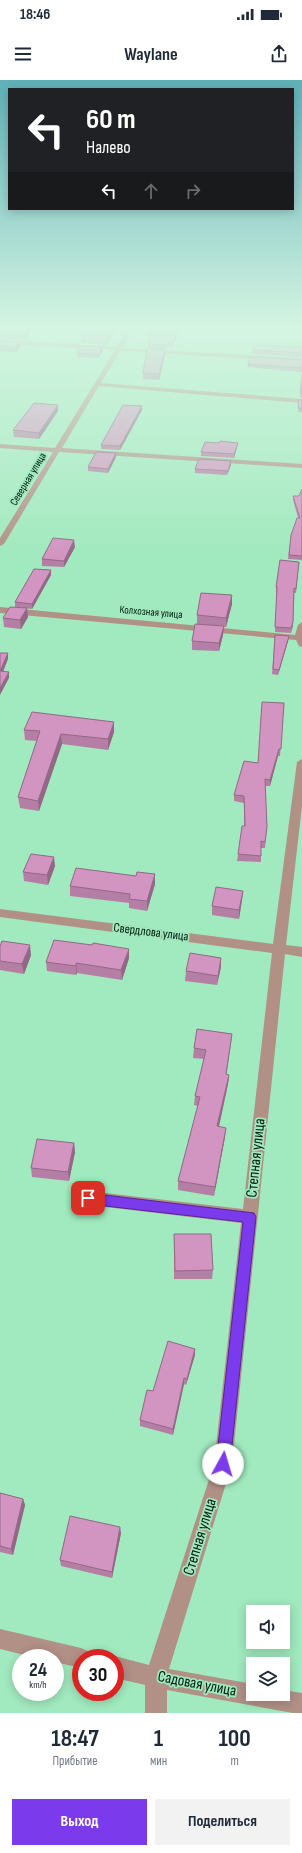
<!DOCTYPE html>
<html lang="ru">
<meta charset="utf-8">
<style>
:root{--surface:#fff;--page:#f2f2f3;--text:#1f2937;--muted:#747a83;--accent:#7c3aed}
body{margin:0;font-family:"Sofia Sans Condensed",sans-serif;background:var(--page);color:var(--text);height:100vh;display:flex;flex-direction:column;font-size:15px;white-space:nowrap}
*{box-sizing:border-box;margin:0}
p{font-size:13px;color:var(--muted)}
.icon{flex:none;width:22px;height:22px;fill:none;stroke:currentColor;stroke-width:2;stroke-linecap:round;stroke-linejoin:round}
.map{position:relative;height:1633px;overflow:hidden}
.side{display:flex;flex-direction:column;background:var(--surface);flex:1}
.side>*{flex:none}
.guide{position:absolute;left:8px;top:8px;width:286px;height:122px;border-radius:0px;box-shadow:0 2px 10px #0003;background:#202124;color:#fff;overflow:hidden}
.fabs{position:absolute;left:246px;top:1525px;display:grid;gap:8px}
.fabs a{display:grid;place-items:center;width:44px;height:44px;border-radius:0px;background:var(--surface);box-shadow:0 2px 10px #0003;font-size:20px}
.speed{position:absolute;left:12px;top:1569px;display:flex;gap:8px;font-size:20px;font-weight:700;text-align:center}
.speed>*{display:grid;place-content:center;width:52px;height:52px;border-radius:50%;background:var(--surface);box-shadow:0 2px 10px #0003;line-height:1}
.speed small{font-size:10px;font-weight:400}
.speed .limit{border:6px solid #d22;background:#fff;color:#111}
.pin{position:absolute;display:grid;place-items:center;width:34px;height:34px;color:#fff;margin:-17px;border-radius:8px;box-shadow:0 2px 6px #0006}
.me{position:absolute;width:44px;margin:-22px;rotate:6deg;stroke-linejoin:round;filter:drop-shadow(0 0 3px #0008)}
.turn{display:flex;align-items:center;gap:14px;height:84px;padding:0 12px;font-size:18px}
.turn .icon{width:52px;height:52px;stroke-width:2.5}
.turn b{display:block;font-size:28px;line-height:34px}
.lanes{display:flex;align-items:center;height:38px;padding:0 12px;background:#0003;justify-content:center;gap:20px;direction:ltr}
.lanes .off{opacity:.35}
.eta{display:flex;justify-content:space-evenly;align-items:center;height:68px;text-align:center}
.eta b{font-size:24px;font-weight:700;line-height:28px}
.button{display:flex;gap:8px;margin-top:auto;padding:8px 12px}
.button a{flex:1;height:46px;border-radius:0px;background:var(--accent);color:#fff;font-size:16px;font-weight:700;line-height:46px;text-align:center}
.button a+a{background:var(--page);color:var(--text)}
.status{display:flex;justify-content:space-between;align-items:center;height:28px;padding:0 20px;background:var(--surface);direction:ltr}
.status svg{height:11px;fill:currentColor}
header{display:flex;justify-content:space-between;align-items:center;height:52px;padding:0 12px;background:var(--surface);font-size:18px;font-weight:700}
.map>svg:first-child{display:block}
</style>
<div class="status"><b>18:46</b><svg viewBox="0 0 49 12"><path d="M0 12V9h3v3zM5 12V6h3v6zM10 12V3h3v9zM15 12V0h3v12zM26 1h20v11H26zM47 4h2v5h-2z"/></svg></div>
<header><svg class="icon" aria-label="menu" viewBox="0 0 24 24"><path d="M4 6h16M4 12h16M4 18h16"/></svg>Waylane<svg class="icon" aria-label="share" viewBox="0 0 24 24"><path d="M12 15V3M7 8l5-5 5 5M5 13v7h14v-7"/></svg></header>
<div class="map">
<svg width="302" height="1633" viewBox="0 0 302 1633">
<rect width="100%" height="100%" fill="#a1e9be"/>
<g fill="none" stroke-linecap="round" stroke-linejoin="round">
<g fill="#b19086" fill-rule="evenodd">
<path d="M128,248H134L122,268L302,278V282L120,271L101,303L302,319V323L99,306L62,368L302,384V388L59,372L4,464L0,466V458L53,372L0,368V364L55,368L115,270L0,264V260L117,267Z"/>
<path d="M0,527L295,555L298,545L302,542V567L299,566L296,560L0,533Z"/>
<path d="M302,679V726L286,865L302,867V877L285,874L232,1384L169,1589L253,1604V1614H283V1610L302,1613V1633H293L167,1610V1633H145V1605L115,1598V1578H111L115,1576L149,1585L214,1384L241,1143L88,1125L83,1123L80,1118L83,1113L88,1111L243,1129L272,873L0,837V829L273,864L297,682Z"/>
<path d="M0,1549L81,1568L88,1571L91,1578H81V1588L55,1582V1578H37L0,1569Z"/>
</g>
</g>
<g fill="#b57fa5">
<path d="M0,248L29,251V255L25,260L0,259Z"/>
<path d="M84,248H116L107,265L81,263V260Z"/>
<path d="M151,248H181L172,267H168L167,269L148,268Z"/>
<path d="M0,261L20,267L16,272L0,271Z"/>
<path d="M302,267V277L252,274V270Z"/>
<path d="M103,271L98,278L77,277V273Z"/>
<path d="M165,275L159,300L143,299V293Z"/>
<path d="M302,280V292L247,287L248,284Z"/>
<path d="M302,294V318L300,317Z"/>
<path d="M299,320H302V332H298Z"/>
<path d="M58,325V331L39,359L14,357L13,350Z"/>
<path d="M142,326V330L120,370L101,369V365Z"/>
<path d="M238,363L237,367L234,378L201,376V372Z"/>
<path d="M116,377L108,393L88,391V387Z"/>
<path d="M231,381V385L227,395L195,393V389Z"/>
<path d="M302,409V480L288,479L291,455L298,438L293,420V416H299Z"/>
<path d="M75,467L64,487L42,486V479Z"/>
<path d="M299,482L296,513H294L293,547L291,553L275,552L277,512H276V507Z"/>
<path d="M51,490V495L32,529L15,527V522Z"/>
<path d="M232,524L226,547H224L223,555L219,571L192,570V561L197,544V535Z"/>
<path d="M27,528L28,537L21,549L4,547L3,538Z"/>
<path d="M275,555L289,556L288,561L278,595L272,594Z"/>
<path d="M284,623L280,676H278L270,706H265L267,747L265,768H261V782L237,781L238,774L244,746V723L234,721V715L258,683Z"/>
<path d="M24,650L114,652L108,670L62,664L39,731L20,728L18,717L37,661L25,660Z"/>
<path d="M55,786L48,805L24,801L23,792Z"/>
<path d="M155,804L147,831L129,828V823L70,816V806Z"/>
<path d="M243,811L242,820L239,839L212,835V826Z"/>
<path d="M0,866L31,875L24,894L0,890Z"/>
<path d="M129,878L122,900L77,893L76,895L47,891L46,882Z"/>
<path d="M221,887L217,905L185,901L186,891Z"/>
<path d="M232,954L226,994L229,995L228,1004L219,1046L225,1057L214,1116L178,1110V1101L198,1026L194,1025L195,1016L204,979L193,978L194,968Z"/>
<path d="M74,1063L75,1072L69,1101L32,1097L31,1088Z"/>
<path d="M174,1154L213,1190L212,1199H174Z"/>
<path d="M195,1275L186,1305L184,1304L173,1355L140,1346V1340L153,1311Z"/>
<path d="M0,1413L23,1419L25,1425L13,1475L0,1472Z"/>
<path d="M121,1453L112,1498L61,1486L60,1480Z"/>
</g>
<g fill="#936886">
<path d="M114,248H116L107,265V261Z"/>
<path d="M180,248H181L172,267V264Z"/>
<path d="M29,251V255L25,260V256Z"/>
<path d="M19,262L20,267L16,272L15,267Z"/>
<path d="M103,267V271L98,278V275Z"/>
<path d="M165,270V275L159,300V294Z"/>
<path d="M58,325V331L39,359V353Z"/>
<path d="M142,326V330L120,370V366Z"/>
<path d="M238,363L237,367L234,378V374Z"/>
<path d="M116,373V377L108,393V389Z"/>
<path d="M231,381V385L227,395L228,391Z"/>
<path d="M74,460L75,467L64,487V481Z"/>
<path d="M51,490V495L32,529V524Z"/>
<path d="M232,515V524L226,547V538Z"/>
<path d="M27,528L28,537L21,549L20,540Z"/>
<path d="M224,546L223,555L219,571V563Z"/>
<path d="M289,556L288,561L278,595L279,590Z"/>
<path d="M8,573V579L1,597L0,591Z"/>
<path d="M9,592V598L0,615V608Z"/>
<path d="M114,642V652L108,670V659Z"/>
<path d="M61,654L62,664L39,731L38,721Z"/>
<path d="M279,669L278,676L270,706V700Z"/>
<path d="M54,777L55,786L48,805L47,795Z"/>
<path d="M155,794V804L147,831V821Z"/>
<path d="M243,811L242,820L239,839V830Z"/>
<path d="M30,865L31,875L24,894L22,884Z"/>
<path d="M129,869V878L122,900L121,890Z"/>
<path d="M221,878V887L217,905L218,896Z"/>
<path d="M76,883L77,893L76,895Z"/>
<path d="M232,954L231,963L225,1004L226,994Z"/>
<path d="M229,995L228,1004L217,1055V1046Z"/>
<path d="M226,1048L225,1057L214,1116L215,1107Z"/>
<path d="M74,1063L75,1072L69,1101L68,1092Z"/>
<path d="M195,1269V1275L186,1305L187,1299Z"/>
<path d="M184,1298V1304L173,1355V1349Z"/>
<path d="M23,1419L25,1425L13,1475L11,1469Z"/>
<path d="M120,1447L121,1453L112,1498V1492Z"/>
</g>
<g fill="#d294c0" stroke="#936886">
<path d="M0,248H1L29,251L25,256L0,254Z"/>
<path d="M84,248H114L107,261L81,260Z"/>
<path d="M151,248H180L172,264L168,263L167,265L148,264Z"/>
<path d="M0,261L19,262L15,267L0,266Z"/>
<path d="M254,265L302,267V273L252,270Z"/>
<path d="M79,266L103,267L98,275L77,273Z"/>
<path d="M147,268L165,270L159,294L143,293Z"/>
<path d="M250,277L302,280V288L248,284Z"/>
<path d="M302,294V314L300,313Z"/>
<path d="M299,320H302V328H298Z"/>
<path d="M34,323L58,325L39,353L13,350Z"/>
<path d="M123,325L142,326L120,366L101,365Z"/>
<path d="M220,361L238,363L234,374L201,372L205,362L219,363Z"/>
<path d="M96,372L116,373L108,389L88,387Z"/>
<path d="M199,379L231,381L228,391L195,389Z"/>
<path d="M302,409V476L289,475L291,455L297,438H300L293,416H299Z"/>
<path d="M53,458L74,460L64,481L42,479Z"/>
<path d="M280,480L299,482L296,509L294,508L293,542L291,548L275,547L277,507H276Z"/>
<path d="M34,489L51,490L32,524L15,522Z"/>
<path d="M201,513L232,515L226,538L197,535Z"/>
<path d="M10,527L27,528L20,540L3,538Z"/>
<path d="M195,544L224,546L219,563L192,561Z"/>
<path d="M275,555L289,556L279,590L273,589Z"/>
<path d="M0,573H8L0,591L9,592L0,608Z"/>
<path d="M262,622L284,623L281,669H279L270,700L265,699L267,747L265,762L261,761V776L238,774L242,746H245L244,716L234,715L244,681L258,683Z"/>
<path d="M32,632L114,642L108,659L61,654L38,721L18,717L40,651L24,650Z"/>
<path d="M31,774L54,777L47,795L23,792Z"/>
<path d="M76,788L136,796L137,792L155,794L147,821L129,819L130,814L70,806Z"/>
<path d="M216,807L243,811L239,830L212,826Z"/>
<path d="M54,860L92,865L93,863L129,869L121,890L76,883V886L46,882Z"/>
<path d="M2,861L30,865L22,884L0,881V866Z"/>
<path d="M190,873L221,878L218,896L186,891Z"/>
<path d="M197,949L232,954L226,994L229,995L217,1046L226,1048L215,1107L178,1101L200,1017L195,1016L206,970L194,968Z"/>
<path d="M37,1059L74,1063L68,1092L31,1088Z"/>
<path d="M174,1154H211L213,1190L175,1191Z"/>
<path d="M168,1261L195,1269L187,1299L184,1298L173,1349L140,1340L147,1310L153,1311Z"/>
<path d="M0,1413L23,1419L11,1469L0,1466Z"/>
<path d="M70,1436L120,1447L112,1492L60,1480Z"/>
</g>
<linearGradient id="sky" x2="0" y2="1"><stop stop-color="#60b1b9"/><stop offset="0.52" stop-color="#d5f5e2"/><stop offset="1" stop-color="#d5f5e2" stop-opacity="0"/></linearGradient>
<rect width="302" height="477" fill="url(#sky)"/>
<path fill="#7c3aed" stroke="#51269a" d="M88,1113L254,1133L256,1137L230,1384L228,1389L223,1391L218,1389L216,1384L243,1142L88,1124L84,1122L82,1118L84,1115Z"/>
<g text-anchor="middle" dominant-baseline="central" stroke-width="3.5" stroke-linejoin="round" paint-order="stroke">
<g font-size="11" fill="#001c0d" stroke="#a1e9be">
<text transform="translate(28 399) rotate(-59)">Северная улица</text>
<text transform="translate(151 532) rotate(5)">Колхозная улица</text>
</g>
<g font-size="13" fill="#001c0d" stroke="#a1e9be">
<text transform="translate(151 852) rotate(7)">Свердлова улица</text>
</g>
<g font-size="16" fill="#001c0d" stroke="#a1e9be">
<text transform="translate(256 1078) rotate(-84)">Степная улица</text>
<text transform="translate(200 1457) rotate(-73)">Степная улица</text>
<text transform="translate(197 1604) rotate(11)">Садовая улица</text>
</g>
</g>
</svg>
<div class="fabs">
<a><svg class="icon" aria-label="sound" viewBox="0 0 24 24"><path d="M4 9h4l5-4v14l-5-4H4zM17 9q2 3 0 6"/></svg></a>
<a><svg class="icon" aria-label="layers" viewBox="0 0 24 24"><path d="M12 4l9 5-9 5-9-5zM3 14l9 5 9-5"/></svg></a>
</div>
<div class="speed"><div>24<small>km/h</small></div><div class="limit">30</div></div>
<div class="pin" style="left:88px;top:1118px;background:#d93025"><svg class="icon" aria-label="arrive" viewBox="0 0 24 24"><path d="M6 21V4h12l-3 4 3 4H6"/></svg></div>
<svg class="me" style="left:223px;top:1384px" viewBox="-20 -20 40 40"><circle r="19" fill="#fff"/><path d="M0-13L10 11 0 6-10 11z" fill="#7c3aed"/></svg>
<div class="guide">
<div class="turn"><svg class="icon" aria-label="left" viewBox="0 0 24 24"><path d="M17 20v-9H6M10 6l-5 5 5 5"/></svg><div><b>60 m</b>Налево</div></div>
<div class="lanes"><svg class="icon" aria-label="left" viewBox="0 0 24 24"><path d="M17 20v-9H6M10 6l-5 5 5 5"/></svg><svg class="icon off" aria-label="ahead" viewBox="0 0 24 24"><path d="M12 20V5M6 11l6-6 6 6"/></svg><svg class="icon off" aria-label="right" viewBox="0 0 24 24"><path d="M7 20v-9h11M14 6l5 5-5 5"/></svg></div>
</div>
</div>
<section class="side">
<div class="eta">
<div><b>18:47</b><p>Прибытие</p></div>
<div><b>1</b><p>мин</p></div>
<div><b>100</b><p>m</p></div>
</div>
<div class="button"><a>Выход</a><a>Поделиться</a></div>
</section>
